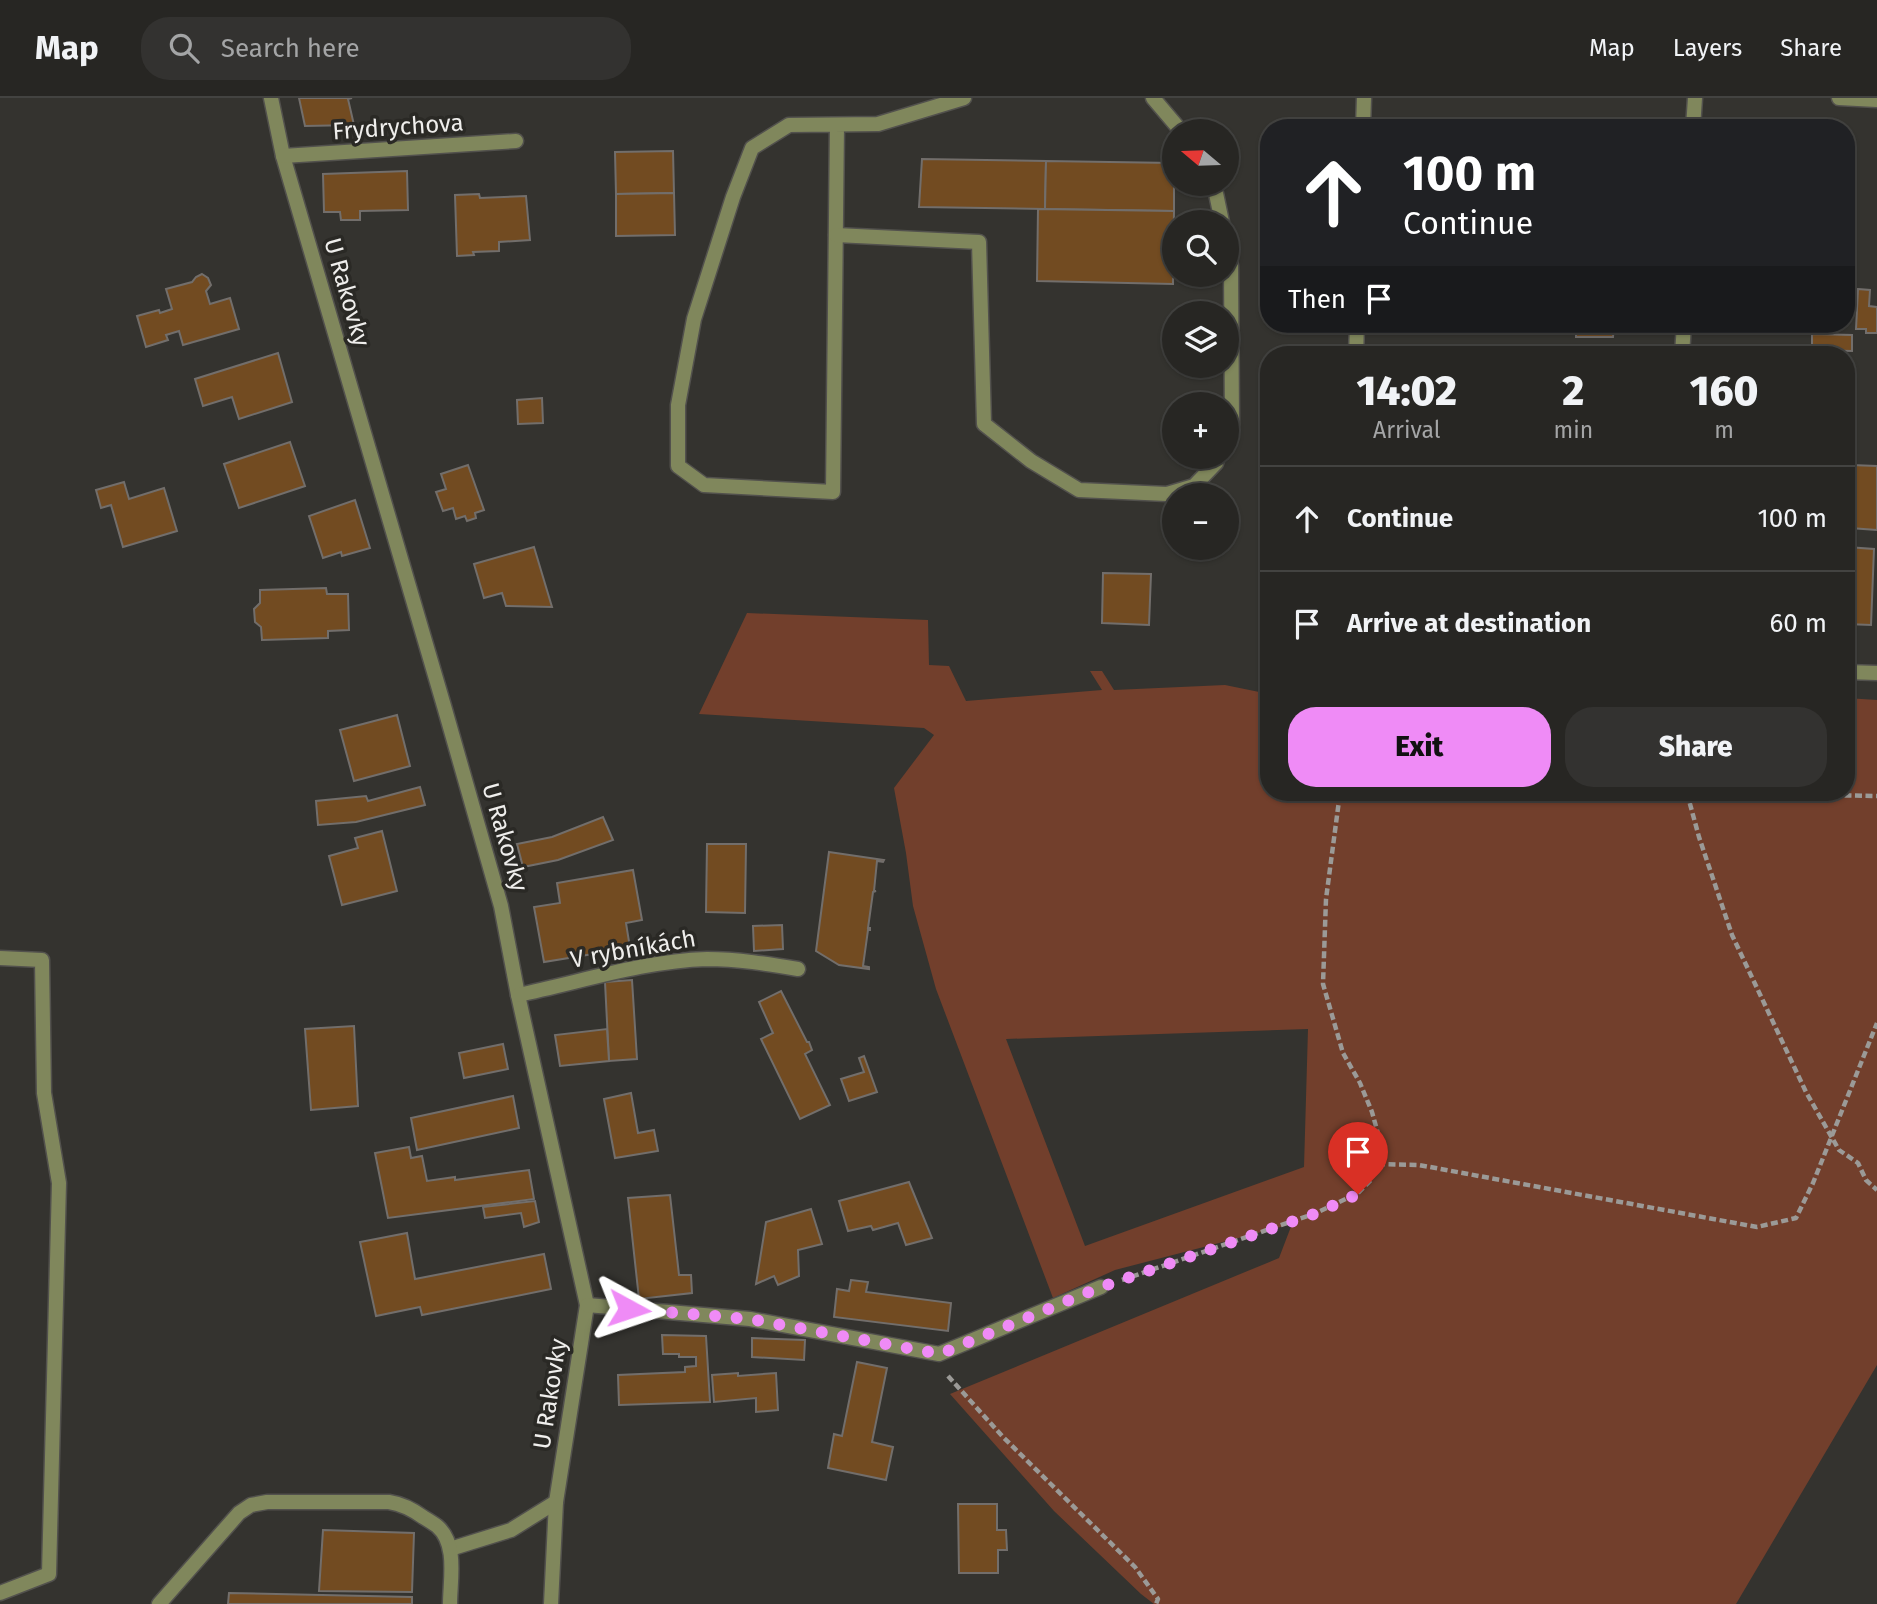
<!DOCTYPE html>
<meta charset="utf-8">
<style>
:root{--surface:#272623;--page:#333230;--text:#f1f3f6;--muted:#a4a5a6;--line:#434341;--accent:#ef8bf6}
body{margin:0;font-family:"Fira Sans",sans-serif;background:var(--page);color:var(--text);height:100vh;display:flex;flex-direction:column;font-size:26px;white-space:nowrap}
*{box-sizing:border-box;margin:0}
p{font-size:23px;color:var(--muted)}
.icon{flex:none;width:38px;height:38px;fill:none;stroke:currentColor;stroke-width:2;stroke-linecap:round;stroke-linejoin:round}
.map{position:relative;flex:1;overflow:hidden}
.side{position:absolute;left:1260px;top:248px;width:595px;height:455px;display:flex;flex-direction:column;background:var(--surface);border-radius:28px;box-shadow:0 2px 5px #0004,0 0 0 2px var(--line)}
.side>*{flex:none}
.hud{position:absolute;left:1260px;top:21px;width:595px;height:214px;border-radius:28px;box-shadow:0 2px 5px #0004,0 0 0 2px var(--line);background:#202124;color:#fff;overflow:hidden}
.needle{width:46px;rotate:289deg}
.buttons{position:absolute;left:1162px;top:21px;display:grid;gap:14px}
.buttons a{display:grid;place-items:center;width:77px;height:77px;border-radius:50%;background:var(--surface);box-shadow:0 2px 5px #0004,0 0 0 2px var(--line);font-size:35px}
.pin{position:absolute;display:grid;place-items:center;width:60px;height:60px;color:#fff;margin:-72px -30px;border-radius:50% 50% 50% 0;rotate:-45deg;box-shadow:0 0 7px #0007}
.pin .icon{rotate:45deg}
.me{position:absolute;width:77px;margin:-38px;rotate:95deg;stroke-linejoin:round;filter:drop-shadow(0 0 5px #0008)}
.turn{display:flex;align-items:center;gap:24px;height:147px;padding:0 28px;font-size:32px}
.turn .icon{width:91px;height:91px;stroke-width:2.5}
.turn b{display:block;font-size:49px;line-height:60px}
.then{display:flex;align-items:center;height:66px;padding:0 28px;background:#0003;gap:14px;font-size:26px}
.eta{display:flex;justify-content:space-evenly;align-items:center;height:119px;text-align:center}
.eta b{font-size:42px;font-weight:800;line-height:49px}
.action{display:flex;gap:14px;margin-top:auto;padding:14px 28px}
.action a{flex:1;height:80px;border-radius:28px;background:var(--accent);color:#111;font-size:28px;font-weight:800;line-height:80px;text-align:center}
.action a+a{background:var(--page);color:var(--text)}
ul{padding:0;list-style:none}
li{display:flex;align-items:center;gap:21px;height:105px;padding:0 28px;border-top:2px solid var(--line)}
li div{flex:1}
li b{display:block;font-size:26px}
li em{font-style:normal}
header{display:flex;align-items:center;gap:42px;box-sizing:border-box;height:98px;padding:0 35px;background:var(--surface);border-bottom:2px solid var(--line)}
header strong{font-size:33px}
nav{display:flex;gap:38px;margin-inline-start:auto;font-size:24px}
.search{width:490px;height:63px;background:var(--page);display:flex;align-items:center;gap:18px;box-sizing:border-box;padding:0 24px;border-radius:28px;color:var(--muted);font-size:26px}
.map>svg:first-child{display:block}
</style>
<header>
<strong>Map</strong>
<div class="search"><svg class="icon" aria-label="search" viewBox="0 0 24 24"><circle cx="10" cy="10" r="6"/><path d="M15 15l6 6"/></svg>Search here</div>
<nav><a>Map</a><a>Layers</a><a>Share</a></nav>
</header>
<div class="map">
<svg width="1877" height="1506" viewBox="0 0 1877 1506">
<rect width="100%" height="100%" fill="#34332f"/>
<path fill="#723f2c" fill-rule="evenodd" d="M747,515L928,522L929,567L949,568L966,603L1102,592L1090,573H1102L1114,592L1225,587L1269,596V695H1846V600L1877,602V1267L1736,1506H1154L1141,1496L1054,1413L950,1296L1279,1160L1292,1126L1115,1172L1053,1200L936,891L913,808L906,755L894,690L934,637L924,630L699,616ZM1308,931L1304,1069L1085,1148L1006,941Z"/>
<g fill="#724b21" stroke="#726e6b" stroke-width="2">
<path d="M299,0H352L348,1L354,27L305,28Z"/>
<path d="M1396,21L1423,22L1422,30H1396Z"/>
<path d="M673,53L674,95L616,96L615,54Z"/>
<path d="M922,61L1046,63L1045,111L919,109Z"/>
<path d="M1046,63L1174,65V113L1045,111Z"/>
<path d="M407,73L408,112L360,113V122H341L340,114H324L323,76Z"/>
<path d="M674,95L675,137L616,138V96Z"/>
<path d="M479,96L480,100L526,98L530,142L499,144V153L473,154L474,157L457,158L455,97Z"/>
<path d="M1038,111L1174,113L1173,186L1037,183Z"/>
<path d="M202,176L208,180L211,187L206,193L210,206L230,200L239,231L183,247L179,233L166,237L168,242L146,249L137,218L159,212L160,215L172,211L166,191L192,184L196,179Z"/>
<path d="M1858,191L1870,192L1869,208L1877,209V235H1866V231H1856Z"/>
<path d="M1576,227L1614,228L1613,239H1576Z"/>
<path d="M1812,236L1852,237V253L1812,252Z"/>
<path d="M1389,254L1441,256L1440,257H1389Z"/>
<path d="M278,255L292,304L239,321L232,299L203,308L195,281Z"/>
<path d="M1846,286H1851L1848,344H1846Z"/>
<path d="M542,300L543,325L518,326L517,302Z"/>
<path d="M290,344L305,388L239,410L224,366Z"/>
<path d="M468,367L484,412L475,415L476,420L467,423L465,418L456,421L453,410L443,413L436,394L446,391L441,376Z"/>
<path d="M1851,367L1877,368V432L1850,430Z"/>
<path d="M124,384L129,401L164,390L177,433L123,449L111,407L101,410L96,392Z"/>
<path d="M355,402L370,450L342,458L341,454L323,460L309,418Z"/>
<path d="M534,449L552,509L506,508L502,495L484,500L474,466Z"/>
<path d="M1847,449L1874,451L1871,527L1846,526Z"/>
<path d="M1103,475L1151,476L1149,527L1102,525Z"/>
<path d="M326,490L327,496H348L349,532L328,533V540L262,542L261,529L255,524L254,511L260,505V492Z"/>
<path d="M397,617L410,668L354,683L340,632Z"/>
<path d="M420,689L425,707L356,724L318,727L316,703L366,698L368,703Z"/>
<path d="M603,719L613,742L558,762L523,769L517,746L552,739Z"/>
<path d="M382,733L397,793L342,807L329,758L358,750L355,740Z"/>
<path d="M707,746H746L745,815L706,814Z"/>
<path d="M829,754L884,762L883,764L877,763L874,793H876L873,794L868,830H870V832H868L863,868L869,869V871L839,867L816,853Z"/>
<path d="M633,772L642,822L626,825L630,850L544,864L534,809L560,805L557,785Z"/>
<path d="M782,827L783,851L754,853L753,828Z"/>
<path d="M632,882L637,961L609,963L605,884Z"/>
<path d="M781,893L807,944H809L812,952L805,956L830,1007L800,1021L761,941L773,935L759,904Z"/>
<path d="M354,928L358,1008L311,1012L305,931Z"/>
<path d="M607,931L609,963L560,968L555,937Z"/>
<path d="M503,946L508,971L464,980L459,955Z"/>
<path d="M864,958L877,994L849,1003L841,981L864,974L859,960Z"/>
<path d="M631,995L638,1035L654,1032L658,1053L615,1060L604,1001Z"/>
<path d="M513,998L519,1030L417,1052L411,1020Z"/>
<path d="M409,1049L411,1060L422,1058L427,1083L455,1079V1082L529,1072L534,1101L388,1120L375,1055Z"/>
<path d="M909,1084L932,1140L906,1147L898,1125L873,1132L871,1128L848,1133L839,1103Z"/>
<path d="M670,1097L679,1177H691L692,1195L639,1201L628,1100Z"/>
<path d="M535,1103L539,1124L524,1129L521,1115L485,1120L483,1109Z"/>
<path d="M811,1111L822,1146L798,1152L799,1178L778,1187L774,1178L756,1186L766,1124Z"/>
<path d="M407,1135L415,1181L544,1156L551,1191L422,1217L420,1209L376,1218L360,1144Z"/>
<path d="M851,1182L868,1184L866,1194L951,1205L948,1233L834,1219L837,1191L849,1193Z"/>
<path d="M662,1237L706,1238L710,1304L619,1307L618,1277L685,1274V1269L696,1268V1259H679V1256H663Z"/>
<path d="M752,1240L805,1242L804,1262L752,1259Z"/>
<path d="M857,1264L887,1270L872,1344L893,1349L886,1382L828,1370L834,1336L842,1338Z"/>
<path d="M738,1275V1278L776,1275L778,1312L756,1314V1300L714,1304L712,1277Z"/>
<path d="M958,1406H997V1432H1006L1007,1452H998V1475H959Z"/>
<path d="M323,1432L414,1435L412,1494L319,1493Z"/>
<path d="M229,1495L412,1499V1506H228Z"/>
</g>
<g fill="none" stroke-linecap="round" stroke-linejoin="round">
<defs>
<g id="service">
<path d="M1153,0L1181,33"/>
<path d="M837,27L833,394L704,387L678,368V307L694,221L733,99L752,50L789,27L878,26L964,0"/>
<path d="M1214,86L1222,124"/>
<path d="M836,137L979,144L984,326L1031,363L1079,392L1167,396L1194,388L1216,365L1218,359"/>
<path d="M1227,146L1231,168L1232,326L1227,338"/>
<path d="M0,860L42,862L44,995L59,1085L49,1476L0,1495"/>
<path d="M450,1451L511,1432L556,1404"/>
<path d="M159,1506L239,1415L251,1407L267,1404H389C402,1406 412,1411 423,1419C428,1422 433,1425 437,1428C458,1446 450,1482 450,1506"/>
</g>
<g id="minor">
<path d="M271,0L283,58L444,608L501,808L518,897L587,1207L556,1404L551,1506"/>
<path d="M1839,0L1877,2"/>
<path d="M1363,30L1364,0"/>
<path d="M1693,30L1695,0"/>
<path d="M283,58L516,43"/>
<path d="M1356,257L1357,226"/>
<path d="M1682,257L1684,226"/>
<path d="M1846,574L1877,575"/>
<path d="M518,897C581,884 643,863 707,861C738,861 768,866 798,871"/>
<path d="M587,1207L750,1221L939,1256L1101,1189"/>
</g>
</defs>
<use href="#service" stroke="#52514d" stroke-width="17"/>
<use href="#minor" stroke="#52514d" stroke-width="17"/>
<g stroke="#9b9a97" stroke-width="4.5" stroke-dasharray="7 3.5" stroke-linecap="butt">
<path d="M1687,695L1699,739L1732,837L1806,994L1839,1052L1858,1065L1866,1082L1877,1092"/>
<path d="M1708,695L1877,698"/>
<path d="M1378,1066L1419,1067L1757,1129L1796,1120L1813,1085L1877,925"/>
<path d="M1122,1182L1316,1115L1358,1095L1371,1082L1377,1066L1380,1043L1372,1014L1360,985L1343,955L1323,886L1326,801L1340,695"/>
<path d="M948,1278L1003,1339L1135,1469L1158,1501L1156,1506"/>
</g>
<use href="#service" stroke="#80875c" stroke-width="14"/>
<use href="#minor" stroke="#80875c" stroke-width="14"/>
</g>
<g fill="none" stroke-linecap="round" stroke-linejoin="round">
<path stroke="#ef8bf6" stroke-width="12" stroke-dasharray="0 21.6" d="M629,1211L750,1221L940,1256L1101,1189L1317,1115L1358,1096"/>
</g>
<g text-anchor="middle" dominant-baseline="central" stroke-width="7" stroke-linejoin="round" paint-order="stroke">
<g font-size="24" fill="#efeeec" stroke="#2a2925">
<text transform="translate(398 29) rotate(-4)">Frydrychova</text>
<text transform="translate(347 194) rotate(74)">U Rakovky</text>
<text transform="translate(505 739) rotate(74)">U Rakovky</text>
<text transform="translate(633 851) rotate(-10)">V rybníkách</text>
<text transform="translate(550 1296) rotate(-81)">U Rakovky</text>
</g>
</g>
</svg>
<div class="buttons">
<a><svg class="needle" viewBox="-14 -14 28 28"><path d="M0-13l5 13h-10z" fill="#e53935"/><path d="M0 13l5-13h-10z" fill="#a4a5a6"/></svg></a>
<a><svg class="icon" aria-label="search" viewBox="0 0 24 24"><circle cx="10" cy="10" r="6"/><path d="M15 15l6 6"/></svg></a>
<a><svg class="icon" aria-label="layers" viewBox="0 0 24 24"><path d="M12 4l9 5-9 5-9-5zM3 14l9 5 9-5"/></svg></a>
<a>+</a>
<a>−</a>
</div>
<div class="pin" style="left:1358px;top:1096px;background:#d93025"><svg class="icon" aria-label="arrive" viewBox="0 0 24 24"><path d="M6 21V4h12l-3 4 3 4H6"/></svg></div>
<svg class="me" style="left:629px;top:1211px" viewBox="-20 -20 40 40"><path d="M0-17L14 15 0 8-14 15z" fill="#ef8bf6" stroke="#fff" stroke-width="4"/></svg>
<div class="hud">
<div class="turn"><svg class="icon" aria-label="ahead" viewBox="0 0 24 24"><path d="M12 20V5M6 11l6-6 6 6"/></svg><div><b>100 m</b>Continue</div></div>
<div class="then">Then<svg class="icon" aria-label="arrive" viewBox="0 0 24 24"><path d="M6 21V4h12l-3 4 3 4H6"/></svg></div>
</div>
<section class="side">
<div class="eta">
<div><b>14:02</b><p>Arrival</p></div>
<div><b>2</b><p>min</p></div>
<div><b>160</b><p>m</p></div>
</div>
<ul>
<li><svg class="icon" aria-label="ahead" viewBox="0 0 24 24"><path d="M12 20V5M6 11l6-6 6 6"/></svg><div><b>Continue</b></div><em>100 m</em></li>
<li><svg class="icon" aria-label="arrive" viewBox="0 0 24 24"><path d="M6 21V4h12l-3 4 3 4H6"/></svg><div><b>Arrive at destination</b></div><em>60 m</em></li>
</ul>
<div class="action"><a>Exit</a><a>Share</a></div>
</section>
</div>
